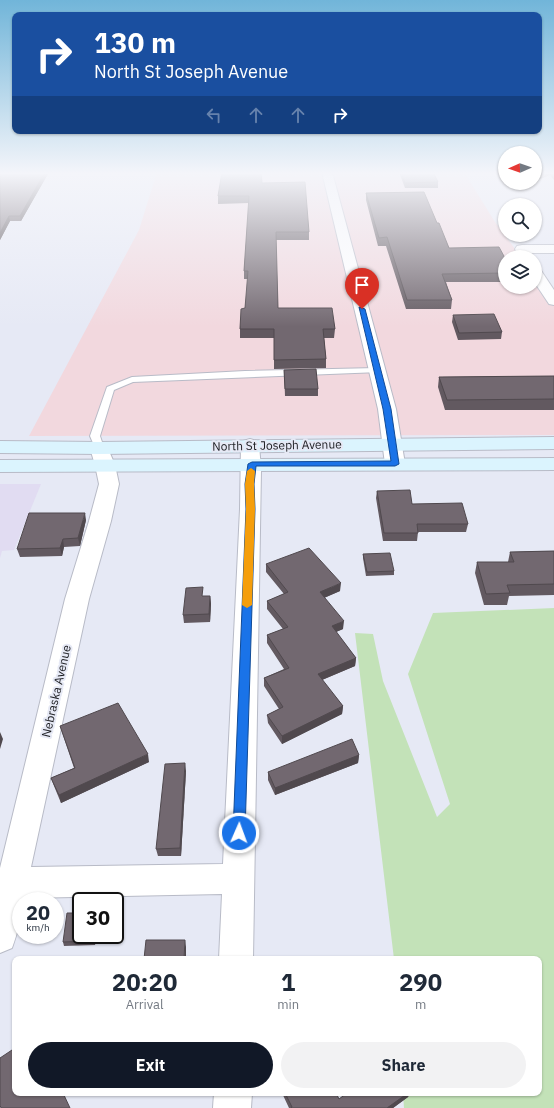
<!DOCTYPE html>
<style>
:root{--surface:#fff;--page:#f2f2f3;--text:#1f2937;--muted:#747a83;--accent:#111827}
body{margin:0;font-family:"IBM Plex Sans",sans-serif;background:var(--page);color:var(--text);height:100vh;display:flex;flex-direction:column;font-size:15px;white-space:nowrap}
*{box-sizing:border-box;margin:0}
p{font-size:13px;color:var(--muted)}
.icon{flex:none;width:22px;height:22px;fill:none;stroke:currentColor;stroke-width:2;stroke-linecap:round;stroke-linejoin:round}
.map{position:relative;flex:1;overflow:hidden}
.side{position:absolute;left:12px;top:956px;width:530px;height:140px;display:flex;flex-direction:column;background:var(--surface);border-radius:8px;box-shadow:0 1px 3px #0004}
.side>*{flex:none}
.guide{position:absolute;left:12px;top:12px;width:530px;height:122px;border-radius:8px;box-shadow:0 1px 3px #0004;background:#1a4fa0;color:#fff;overflow:hidden}
.needle{width:26px;rotate:268deg}
.buttons{position:absolute;left:498px;top:146px;display:grid;gap:8px}
.buttons a{display:grid;place-items:center;width:44px;height:44px;border-radius:50%;background:var(--surface);box-shadow:0 1px 3px #0004;font-size:20px}
.speed{position:absolute;left:12px;top:892px;display:flex;gap:8px;font-size:20px;font-weight:700;text-align:center}
.speed>*{display:grid;place-content:center;width:52px;height:52px;border-radius:50%;background:var(--surface);box-shadow:0 1px 3px #0004;line-height:1}
.speed small{font-size:10px;font-weight:400}
.speed .limit{border:2px solid #111;border-radius:6px;background:#fff;color:#111}
.pin{position:absolute;display:grid;place-items:center;width:34px;height:34px;color:#fff;margin:-41px -17px;border-radius:50% 50% 50% 0;rotate:-45deg;box-shadow:0 0 4px #0007}
.pin .icon{rotate:45deg}
.me{position:absolute;width:44px;margin:-22px;rotate:2deg;stroke-linejoin:round;filter:drop-shadow(0 0 3px #0008)}
.turn{display:flex;align-items:center;gap:14px;height:84px;padding:0 16px;font-size:18px}
.turn .icon{width:52px;height:52px;stroke-width:2.5}
.turn b{display:block;font-size:28px;line-height:34px}
.lanes{display:flex;align-items:center;height:38px;padding:0 16px;background:#0003;justify-content:center;gap:20px;direction:ltr}
.lanes .off{opacity:.35}
.eta{display:flex;justify-content:space-evenly;align-items:center;height:68px;text-align:center}
.eta b{font-size:24px;font-weight:800;line-height:28px}
.action{display:flex;gap:8px;margin-top:auto;padding:8px 16px}
.action a{flex:1;height:46px;border-radius:24px;background:var(--accent);color:#fff;font-size:16px;font-weight:800;line-height:46px;text-align:center}
.action a+a{background:var(--page);color:var(--text)}
.map>svg:first-child{display:block}
</style>
<div class="map">
<svg width="554" height="1108" viewBox="0 0 554 1108">
<rect width="100%" height="100%" fill="#e6e9f5"/>
<path fill="#f2d8de" d="M157,172H464L495,222L521,257H505V287H535V275L554,301V435L29,436L139,230Z"/>
<path fill="#e1dcf2" d="M0,484H41L14,550L2,551L0,558Z"/>
<path fill="#c3e2b8" d="M554,608V1108H404L403,1093H539V959H394L355,633L373,634L383,681L437,817L450,804L408,674L433,613Z"/>
<g fill="none" stroke-linecap="round" stroke-linejoin="round">
<defs>
<path id="lane" d="M377,368H380L381,370L380,372L133,382L114,390L100,436L104,448L102,450H96L90,436L107,387L132,377L245,371Z"/>
<g id="street">
<path d="M322,172H332L396,409L405,464L402,468L395,470L388,468L385,464L378,409Z"/>
<path d="M522,245H554V253H531L533,257H519L515,249L517,246Z"/>
<path d="M535,268L540,269L554,290V305L549,304L535,283Z"/>
<path d="M250,439L257,441L259,445L261,469L253,959H219L222,894L25,898L24,901H21C21,918 18,932 12,948L0,953V868L65,599L89,521L99,484L95,465L90,448L92,444L99,442L106,444L115,465L119,484L111,521L89,599L31,867L223,864L240,509L241,445L243,441Z"/>
<path d="M214,1093H252L251,1108H213Z"/>
</g>
<g id="secondary">
<path d="M554,437V449L99,454L0,453V441L99,442Z"/>
<path d="M554,458V470L0,472V460Z"/>
</g>
</defs>
<use href="#lane" stroke="#b8bbc7" stroke-width="2"/>
<use href="#street" stroke="#b8bbc7" stroke-width="2"/>
<use href="#secondary" stroke="#b8bbc7" stroke-width="2"/>
<use href="#lane" fill="#fff" fill-rule="evenodd"/>
<use href="#street" fill="#fff" fill-rule="evenodd"/>
<use href="#secondary" fill="#dbf4fe" fill-rule="evenodd"/>
</g>
<g fill="#625960">
<path d="M0,172H49L21,221H10L0,240Z"/>
<path d="M399,172H433L438,182V188H405Z"/>
<path d="M494,172H505V175Z"/>
<path d="M535,172H554V180L550,175Z"/>
<path d="M262,183L309,232V240H276L278,308L335,329L334,338H324L326,359V368L274,369V338H240V329L245,308L248,279H244V271L249,203L218,204V196Z"/>
<path d="M366,193L437,223L449,248L505,258V282H446L452,300L451,309H406L386,246H378L366,200Z"/>
<path d="M453,315L502,332L501,339L458,340L452,322Z"/>
<path d="M284,370L318,389V396H285Z"/>
<path d="M554,376V410H445L438,387L439,377Z"/>
<path d="M377,491L468,524L466,532H418L417,541H383L376,498Z"/>
<path d="M86,520L80,546L64,547L62,556L20,557L17,549Z"/>
<path d="M554,551V595L509,596L507,605H484L475,573L477,562H508L510,552Z"/>
<path d="M363,554L394,571V575L366,576L363,558Z"/>
<path d="M266,564L340,591L324,598L343,629L336,632L356,658L355,666L322,680L343,706L342,714L282,744L268,723L267,715L279,709L264,686V678L284,669L267,643V635L283,629L267,609V601L284,594L266,572Z"/>
<path d="M203,596H210L211,604L210,622L184,623L183,615Z"/>
<path d="M60,726L149,762L61,803L54,786L51,778L74,768Z"/>
<path d="M359,755L358,763L275,795L268,780V772Z"/>
<path d="M186,771L181,856H158L156,849Z"/>
<path d="M81,935H96L95,945L64,946L63,942Z"/>
<path d="M282,1093H336L339,1099L347,1093H410L408,1097L393,1108H289Z"/>
</g>
<g fill="#50494e">
<path d="M45,172H49L21,221L20,216Z"/>
<path d="M548,172H550V175L535,181V177Z"/>
<path d="M9,216L10,221L0,240V233Z"/>
<path d="M85,513L86,520L80,546L78,538Z"/>
<path d="M63,539L64,547L62,556L60,548Z"/>
<path d="M341,583L340,591L319,600L320,592Z"/>
<path d="M210,596L211,604L210,622L209,614Z"/>
<path d="M344,621L343,629L331,634L332,626Z"/>
<path d="M356,658L355,666L317,682L318,674Z"/>
<path d="M343,706L342,714L282,744V736Z"/>
<path d="M0,732L3,739L0,749Z"/>
<path d="M148,754L149,762L61,803L59,795Z"/>
<path d="M359,755L358,763L275,795V788Z"/>
<path d="M185,763L186,771L181,856L180,848Z"/>
<path d="M95,935H96L95,945L94,941Z"/>
<path d="M185,940L186,947V959H184Z"/>
<path d="M408,1093H410L408,1097L393,1108H387Z"/>
</g>
<g fill="#726870" stroke="#50494e">
<path d="M0,172H45L20,216H9L0,233Z"/>
<path d="M222,172H261L262,183L305,182L309,232H276L278,308H332L335,329H323L326,359L274,360V329H240L241,309L245,308L248,271H244L249,196H218Z"/>
<path d="M401,172H433L438,182L405,183Z"/>
<path d="M535,172H548L535,177Z"/>
<path d="M424,192L437,223H439L449,248L499,247L505,258V273L442,274L452,300H407L387,237L379,238L366,193Z"/>
<path d="M494,314L502,332L459,333L453,315Z"/>
<path d="M316,369L318,389H285L284,370Z"/>
<path d="M554,376V399L447,400L439,377Z"/>
<path d="M410,490L412,504L462,503L468,524H417L418,533H384L377,491Z"/>
<path d="M29,513H85L78,538L63,539L60,548L17,549Z"/>
<path d="M309,548L341,583L320,592L344,621L332,626L356,658L318,674L343,706L282,736L267,715L283,707L264,678L289,668L267,635L288,627L267,601L288,592L266,564Z"/>
<path d="M554,551V584L507,585L510,593L486,594L477,562H514L510,552Z"/>
<path d="M390,553L394,571L367,572L363,554Z"/>
<path d="M203,587L202,596H210L209,614L183,615L186,588Z"/>
<path d="M118,703L148,754L59,795L51,778L75,768L60,726Z"/>
<path d="M352,739L359,755L275,788L268,772Z"/>
<path d="M185,763L180,848L156,849L165,764Z"/>
<path d="M67,913H81V935H95L94,941L63,942Z"/>
<path d="M146,940H185L184,959H144Z"/>
<path d="M15,1048V1093H63L70,1108H1L0,1105V1058Z"/>
<path d="M285,1093H336L339,1099L347,1093H408L387,1108H291L292,1107Z"/>
</g>
<linearGradient id="sky" x2="0" y2="1"><stop stop-color="#71b5d9"/><stop offset="0.53" stop-color="#f4f5fa"/><stop offset="1" stop-color="#f4f5fa" stop-opacity="0"/></linearGradient>
<rect width="554" height="327" fill="url(#sky)"/>
<path fill="#1a73e8" stroke="#114b97" d="M359,307L365,309L391,409L399,464L395,466H256L254,484L255,509L245,833L243,837L239,839L234,837L233,833L246,509L245,484L248,464L252,462L391,461L383,409Z"/>
<path fill="#f59e0b" d="M251,468L255,471L254,484L255,509L252,605L247,608L242,605L246,509L245,484L247,471Z"/>
<g text-anchor="middle" dominant-baseline="central" stroke-width="4" stroke-linejoin="round" paint-order="stroke">
<g font-size="12" fill="#1c1d21" stroke="#e6e9f5">
<text transform="translate(277 445) rotate(-1)">North St Joseph Avenue</text>
<text transform="translate(56 691) rotate(-77)">Nebraska Avenue</text>
</g>
</g>
</svg>
<div class="buttons">
<a><svg class="needle" viewBox="-14 -14 28 28"><path d="M0-13l5 13h-10z" fill="#e53935"/><path d="M0 13l5-13h-10z" fill="#747a83"/></svg></a>
<a><svg class="icon" aria-label="search" viewBox="0 0 24 24"><circle cx="10" cy="10" r="6"/><path d="M15 15l6 6"/></svg></a>
<a><svg class="icon" aria-label="layers" viewBox="0 0 24 24"><path d="M12 4l9 5-9 5-9-5zM3 14l9 5 9-5"/></svg></a>
</div>
<div class="speed"><div>20<small>km/h</small></div><div class="limit">30</div></div>
<div class="pin" style="left:362px;top:309px;background:#d93025"><svg class="icon" aria-label="arrive" viewBox="0 0 24 24"><path d="M6 21V4h12l-3 4 3 4H6"/></svg></div>
<svg class="me" style="left:239px;top:833px" viewBox="-20 -20 40 40"><circle r="17" fill="#1a73e8" stroke="#fff" stroke-width="3"/><path d="M0-11L8 9 0 5-8 9z" fill="#fff"/></svg>
<div class="guide">
<div class="turn"><svg class="icon" aria-label="right" viewBox="0 0 24 24"><path d="M7 20v-9h11M14 6l5 5-5 5"/></svg><div><b>130 m</b>North St Joseph Avenue</div></div>
<div class="lanes"><svg class="icon off" aria-label="left" viewBox="0 0 24 24"><path d="M17 20v-9H6M10 6l-5 5 5 5"/></svg><svg class="icon off" aria-label="ahead" viewBox="0 0 24 24"><path d="M12 20V5M6 11l6-6 6 6"/></svg><svg class="icon off" aria-label="ahead" viewBox="0 0 24 24"><path d="M12 20V5M6 11l6-6 6 6"/></svg><svg class="icon" aria-label="right" viewBox="0 0 24 24"><path d="M7 20v-9h11M14 6l5 5-5 5"/></svg></div>
</div>
<section class="side">
<div class="eta">
<div><b>20:20</b><p>Arrival</p></div>
<div><b>1</b><p>min</p></div>
<div><b>290</b><p>m</p></div>
</div>
<div class="action"><a>Exit</a><a>Share</a></div>
</section>
</div>
